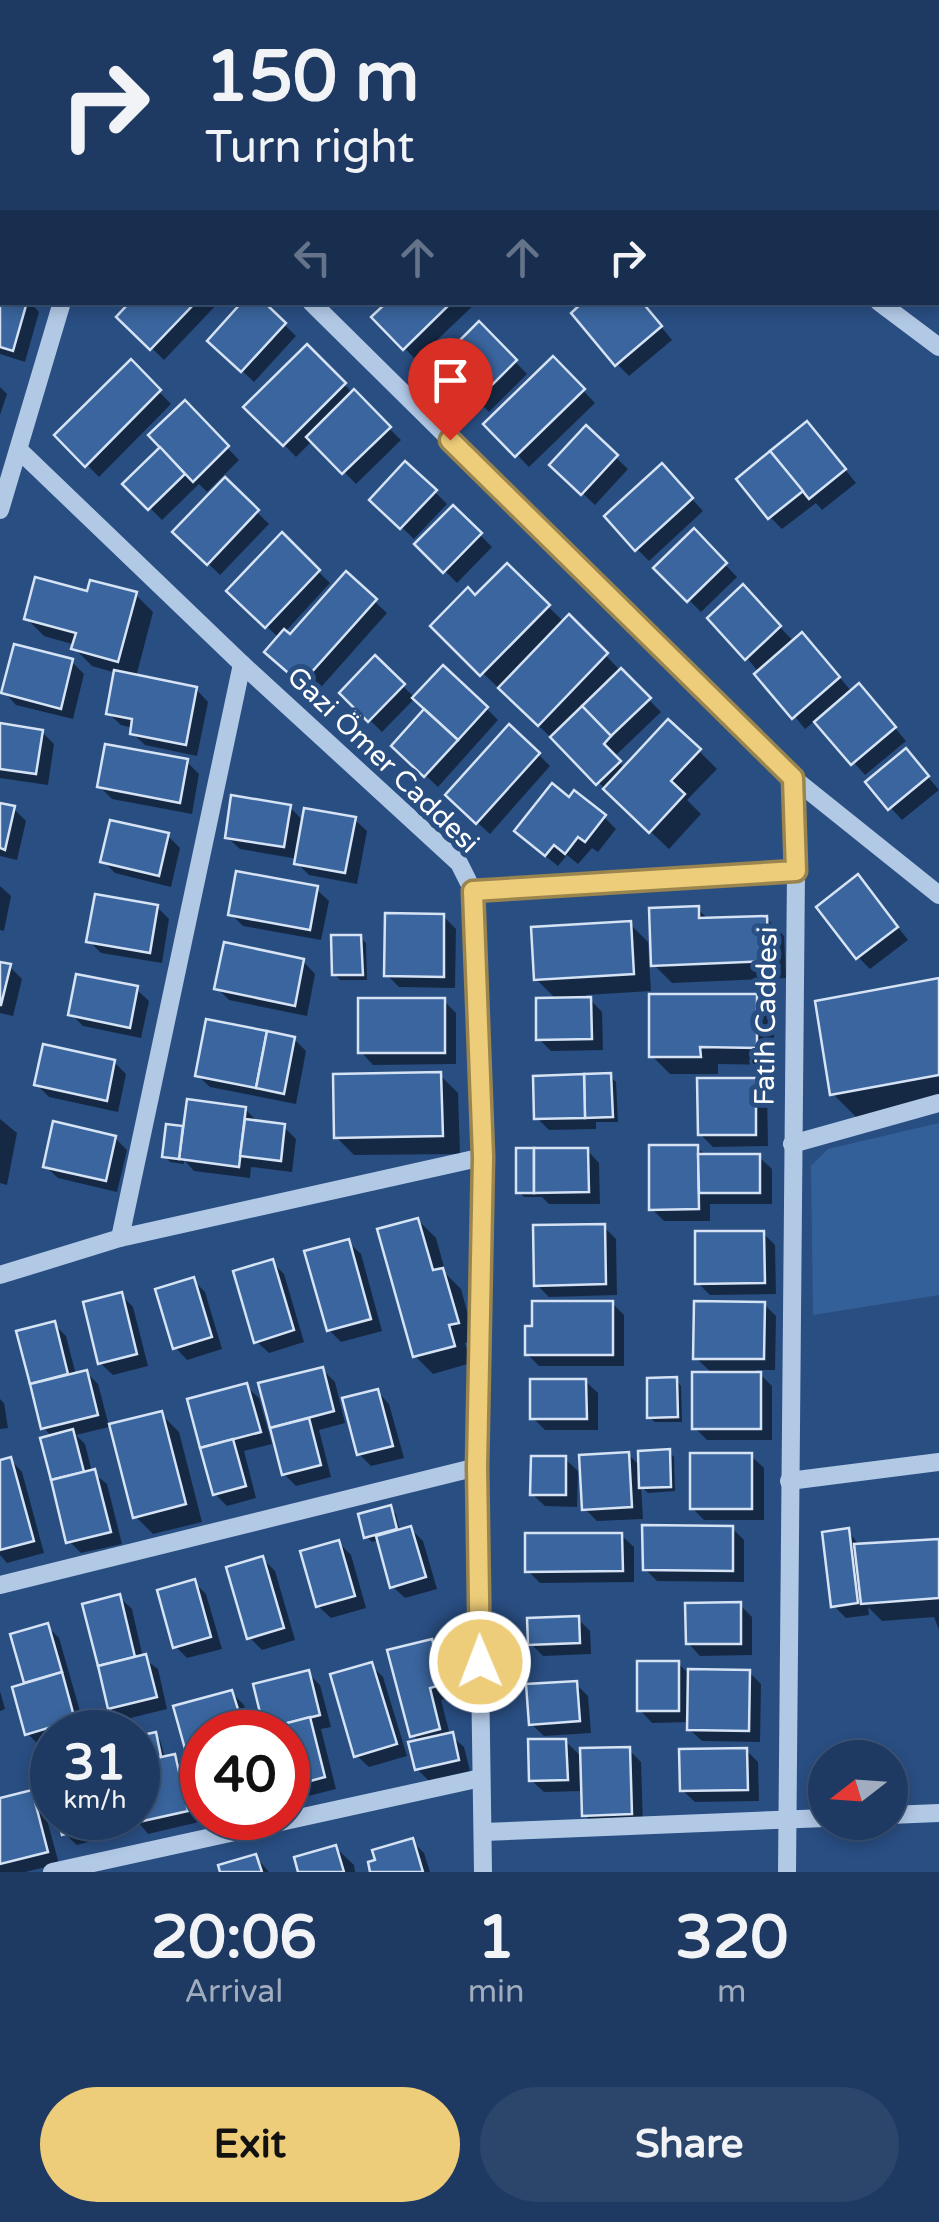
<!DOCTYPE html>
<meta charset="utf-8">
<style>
:root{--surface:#1f3a62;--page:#2c456b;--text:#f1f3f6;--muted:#a1adbe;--line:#3c5477;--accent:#edcd79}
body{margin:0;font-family:"Varela Round",sans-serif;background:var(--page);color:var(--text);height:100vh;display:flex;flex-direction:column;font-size:38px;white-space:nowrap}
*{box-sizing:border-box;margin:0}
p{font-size:32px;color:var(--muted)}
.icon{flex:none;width:55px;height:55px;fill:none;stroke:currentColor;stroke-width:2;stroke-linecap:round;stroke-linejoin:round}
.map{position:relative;height:1872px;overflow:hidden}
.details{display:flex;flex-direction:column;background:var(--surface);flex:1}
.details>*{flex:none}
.hud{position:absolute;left:0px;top:0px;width:940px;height:305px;box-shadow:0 5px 15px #0003,0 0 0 2px var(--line);background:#1f3a62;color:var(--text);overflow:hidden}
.needle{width:65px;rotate:253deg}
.fabs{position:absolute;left:808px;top:1740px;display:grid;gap:20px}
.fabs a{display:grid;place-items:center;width:100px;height:100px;border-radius:50%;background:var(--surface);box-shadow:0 5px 15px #0003,0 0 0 2px var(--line);font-size:50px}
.speed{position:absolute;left:30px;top:1710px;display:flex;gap:20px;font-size:50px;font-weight:700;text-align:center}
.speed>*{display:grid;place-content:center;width:130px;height:130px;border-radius:50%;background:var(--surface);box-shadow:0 5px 15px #0003,0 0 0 2px var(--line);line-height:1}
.speed small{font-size:25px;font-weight:400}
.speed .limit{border:15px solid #d22;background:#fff;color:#111}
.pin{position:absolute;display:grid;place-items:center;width:85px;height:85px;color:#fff;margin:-102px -42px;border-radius:50% 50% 50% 0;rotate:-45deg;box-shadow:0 0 10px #0007}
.pin .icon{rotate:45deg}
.me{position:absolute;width:110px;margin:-55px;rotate:359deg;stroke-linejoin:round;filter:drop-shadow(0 0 8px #0008)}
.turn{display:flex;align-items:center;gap:35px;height:210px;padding:0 40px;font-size:45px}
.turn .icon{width:130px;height:130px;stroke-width:2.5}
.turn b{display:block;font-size:70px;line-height:85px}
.lanes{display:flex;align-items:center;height:95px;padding:0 40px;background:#0003;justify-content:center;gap:50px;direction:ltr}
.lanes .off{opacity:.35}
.eta{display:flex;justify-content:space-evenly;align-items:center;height:170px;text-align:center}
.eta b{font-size:60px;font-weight:700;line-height:70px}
.button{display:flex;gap:20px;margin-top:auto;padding:20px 40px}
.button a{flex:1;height:115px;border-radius:60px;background:var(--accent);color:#111;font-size:40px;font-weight:700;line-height:115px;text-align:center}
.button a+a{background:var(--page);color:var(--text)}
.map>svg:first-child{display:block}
</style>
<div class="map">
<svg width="939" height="1872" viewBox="0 0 939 1872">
<rect width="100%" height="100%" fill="#294e82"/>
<path fill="#346099" d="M939,1123V1295L813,1315L811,1166L828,1149Z"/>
<g fill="#0007">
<path d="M275,0H360L357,2Z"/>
<rect x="0" y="214" width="2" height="58"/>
<path d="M0,292L2,302H30L39,312L25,362L0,354Z"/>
<path d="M134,302H219L164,360L120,317Z"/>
<path d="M261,302L296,336L254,382L210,340Z"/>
<path d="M390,302H477L416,360L375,317Z"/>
<path d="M641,302L672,340L629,376L617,364Z"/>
<path d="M479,325L527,374L489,412L440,363Z"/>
<path d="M307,348L401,440L356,484L313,440L296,457L247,407Z"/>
<path d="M553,359L595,403L529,467L487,424Z"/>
<path d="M131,363L171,404L99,477L58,435Z"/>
<path d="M0,387L7,394L0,415Z"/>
<path d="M185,404L239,460L207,492L199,484L162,520L126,484L163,447Z"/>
<path d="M586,429L628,469L595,505L553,465Z"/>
<path d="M819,437L856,483L822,510L816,503L782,529L770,517Z"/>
<path d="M673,478L703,511L649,561L637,549Z"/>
<path d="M225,481L269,524L220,575L176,532Z"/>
<path d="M435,492L447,504L414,539L373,500Z"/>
<path d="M453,508L492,547L457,583L418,544Z"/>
<path d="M694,532L737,577L701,612L657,568Z"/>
<path d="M282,536L330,583L285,632L290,637L346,575L387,613L314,695L280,663L279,638L230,591Z"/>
<path d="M507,566L565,623L569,618L661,712L614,757L625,768L699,751L717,769L687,800L701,814L669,849L433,626L476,599Z"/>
<path d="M88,594H135L153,612L136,677L196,689L208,702L197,756L145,745L132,733L133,728L121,725L108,713L116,673L92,666L74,648L75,645L44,636L26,618Z"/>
<path d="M755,600L794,642L814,647L852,692L871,699L906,741L865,775L816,720L805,729L747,658Z"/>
<path d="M376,659L415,698L486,708L498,720L438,787L394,746L427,710L415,698L382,732L342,693Z"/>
<path d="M72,662L84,674L73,719L16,705L4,692Z"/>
<path d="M0,726L42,732L54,744L48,785L0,778Z"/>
<path d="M538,754L550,766L490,834L460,807Z"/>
<path d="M187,762L199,774L192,814L112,799L100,787Z"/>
<path d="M917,764L939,790L902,820L868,783Z"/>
<path d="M570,801L604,817L616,829L598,852L592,848L578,864L567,855L558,866L529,843Z"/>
<path d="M0,805L14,809L26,821L17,860L0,856Z"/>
<path d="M290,807L304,822L354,819L367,831L357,884L309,875L297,863L298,859L240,849L227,837Z"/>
<path d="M168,836L180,848L171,887L115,873L103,861Z"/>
<path d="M0,886L11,896L4,931L0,930Z"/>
<path d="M316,889L329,901L321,940L243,926L231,914Z"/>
<path d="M869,890L908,940L870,969L858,957Z"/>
<path d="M157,907L169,919L162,963L101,953L89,941Z"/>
<path d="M698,909L709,920L766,918L784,936L786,978L672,983L649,960H654Z"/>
<path d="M443,916L456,929L455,988L399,987L387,975Z"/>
<path d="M630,924L648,942L651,991L586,995L602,1012L603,1050L551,1051L539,1039L557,1000L536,979Z"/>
<path d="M360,937L366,943L367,980H340L334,974Z"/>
<path d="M303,961L315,974L307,1016L229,1000L217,988Z"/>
<path d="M0,964L10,967L22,979L13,1016L0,1013Z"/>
<path d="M939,980V1101L856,1117L833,1094Z"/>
<path d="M136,989L149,1001L141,1038L83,1026L71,1014Z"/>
<path d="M756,997L774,1015V1065L718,1064V1074H670L652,1056Z"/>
<path d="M444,1001L456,1013V1064L373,1065L361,1052Z"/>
<path d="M294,1039L306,1051L296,1104L210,1087L197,1075Z"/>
<path d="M114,1062L126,1074L118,1112L49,1097L37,1085Z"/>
<path d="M440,1075L458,1093L460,1154L354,1155L336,1137Z"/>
<path d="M610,1076L616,1082L618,1122H596V1129L549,1130L537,1118Z"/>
<path d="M755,1080L767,1092L768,1146L713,1147L700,1134Z"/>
<path d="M245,1109L257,1121L284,1127L296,1139L292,1172L251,1167L250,1178L194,1171L184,1160V1164L170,1162L165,1156L182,1129L185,1132Z"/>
<path d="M0,1119L17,1133L7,1185L0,1183Z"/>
<path d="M115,1138L127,1150L117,1192L58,1178L45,1166Z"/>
<path d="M697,1147L707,1157H759L772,1169V1204H710V1221H664L651,1208Z"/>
<path d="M587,1150L599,1163L600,1204H549L542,1197H524L519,1192Z"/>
<path d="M418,1220L436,1238L446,1274L461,1289L475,1341L465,1343L471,1363L433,1374L415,1356Z"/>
<path d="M604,1227L616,1239L617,1295L549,1297L537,1285Z"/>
<path d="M763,1233L775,1245L776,1294L710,1295L698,1283Z"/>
<path d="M348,1242L361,1254L382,1331L341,1342L329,1330Z"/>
<path d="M272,1262L284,1274L304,1342L269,1353L256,1341Z"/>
<path d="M193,1280L205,1292L222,1349L187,1360L175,1347Z"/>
<path d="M121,1295L133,1307L148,1366L113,1375L100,1363Z"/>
<path d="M612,1303L624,1315V1366H539L527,1354L535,1329Z"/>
<path d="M764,1304L776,1316L775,1370H756L772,1386V1440H707L695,1428L713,1374L696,1358Z"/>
<path d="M54,1324L66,1336L76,1375L86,1372L98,1384L109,1426L161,1414L179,1432L202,1522L153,1534L135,1516L113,1426L76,1435L85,1444L92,1472L107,1484L122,1544L81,1553L69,1541L52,1437L44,1428L20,1333Z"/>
<path d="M322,1369L335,1382L345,1423L319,1430L331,1477L296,1486L284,1474L261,1385Z"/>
<path d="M676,1380L681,1386L682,1422H655L649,1417Z"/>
<path d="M585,1381L598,1393V1430H545L533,1418Z"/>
<path d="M246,1386L259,1398L272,1444L244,1451L256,1498L227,1506L215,1494Z"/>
<path d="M377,1391L389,1404L404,1458L371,1466L359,1454Z"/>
<path d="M0,1399L4,1403L8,1428L0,1429Z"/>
<path d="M669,1452L674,1457L675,1491L648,1493L641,1486L643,1519L597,1521L585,1509L628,1454L641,1467Z"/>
<path d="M751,1456L764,1468V1520H704L692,1508Z"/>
<path d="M10,1459L22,1472L44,1553L7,1563L0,1555V1462Z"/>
<path d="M565,1459L578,1471L577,1507L545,1506L532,1494Z"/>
<path d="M390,1508L396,1514L400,1532L411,1529L423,1541L437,1589L405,1598L392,1586L379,1540L372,1542L367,1537Z"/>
<path d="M732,1528L744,1540V1582L657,1581L645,1569Z"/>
<path d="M848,1531L860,1546L939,1542V1630L934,1617L882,1621L868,1607L869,1615L846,1618L834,1606Z"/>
<path d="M621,1535L634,1547V1582L540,1583L528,1571Z"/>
<path d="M339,1543L351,1555L366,1608L331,1618L318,1606Z"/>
<path d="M263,1559L275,1571L295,1640L262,1650L250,1638Z"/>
<path d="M194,1582L206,1594L222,1649L187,1658L175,1646Z"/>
<path d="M119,1597L132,1609L143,1658L158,1669L167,1709L122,1720L110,1708Z"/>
<path d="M740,1605L752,1617V1655L700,1656L688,1643Z"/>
<path d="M578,1619L590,1631L591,1654L543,1656L531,1644Z"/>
<path d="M47,1626L59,1638L86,1732H52V1742L40,1746L27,1733V1685L13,1635Z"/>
<path d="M432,1642L444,1654L455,1696L441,1700L450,1735L464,1747L470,1771L429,1781L417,1769L419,1742L413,1735Z"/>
<path d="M678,1663L691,1676L749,1672L761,1684L760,1742L702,1741L689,1729L690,1722L652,1723L640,1710Z"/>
<path d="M371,1665L383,1677L407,1756L369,1767L356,1755Z"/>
<path d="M308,1673L320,1685L331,1727L321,1729L336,1789L293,1800L288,1794V1732H267L256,1686Z"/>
<path d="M576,1684L588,1696L591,1733L544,1736L531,1724Z"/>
<path d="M0,1691L5,1709L0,1711Z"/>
<path d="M231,1692L244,1705L252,1732H202V1770L190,1755L176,1708Z"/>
<path d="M155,1735L160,1740L165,1758L174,1756L186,1769L199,1822L148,1834L135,1818L138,1739Z"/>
<path d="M565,1741L583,1758L629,1750L641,1762L643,1826L596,1827L584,1814V1791L544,1792L531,1780Z"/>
<path d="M746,1750L758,1762L759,1801L695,1802L682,1790Z"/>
<path d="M31,1792L43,1805L59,1864L25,1872H0V1800Z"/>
<path d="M60,1818H110L114,1835L77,1845L64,1833Z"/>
<path d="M412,1841L424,1853L430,1872H373Z"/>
<path d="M335,1847L354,1865L355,1872H301Z"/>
<path d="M256,1857L269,1872H223Z"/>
</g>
<g fill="#3a659e" stroke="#d5e3f5" stroke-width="2.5">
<path d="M0,290L2,302H27L13,351L0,347Z"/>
<path d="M130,302H196L150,350L116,317Z"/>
<path d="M242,302H264L286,323L241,372L207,341Z"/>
<path d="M387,302H452L403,350L371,317Z"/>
<path d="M583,302H642L662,326L615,366L571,313Z"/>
<path d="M479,321L517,360L475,402L437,363Z"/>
<path d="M307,344L346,383L283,446L243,407Z"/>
<path d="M553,356L585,389L515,457L483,424Z"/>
<path d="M131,359L161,390L85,467L54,435Z"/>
<path d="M354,389L391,427L342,474L306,437Z"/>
<path d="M185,400L229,446L193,482L148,435Z"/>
<path d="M807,421L846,469L809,499L770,451Z"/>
<path d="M586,425L618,455L581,495L549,465Z"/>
<path d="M160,447L185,474L148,510L122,484Z"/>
<path d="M770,451L803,491L768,519L736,479Z"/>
<path d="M405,461L437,490L400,529L369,500Z"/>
<path d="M662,463L693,498L635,551L604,516Z"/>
<path d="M225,477L259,510L207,565L172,532Z"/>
<path d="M453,505L482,533L443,573L414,544Z"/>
<path d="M694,528L727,563L687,602L653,568Z"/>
<path d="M282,532L320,570L265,628L226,591Z"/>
<path d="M507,563L550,605L480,676L430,626L468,587L475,595Z"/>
<path d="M346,571L377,599L301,684L264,652L284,629L290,634Z"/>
<path d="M35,577L87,591L90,580L137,592L118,662L71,649L76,633L24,619Z"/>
<path d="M743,584L781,626L745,660L707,618Z"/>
<path d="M569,614L608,653L538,726L498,688Z"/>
<path d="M802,632L840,677L792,719L754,674Z"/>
<path d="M14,644L73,659L61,709L1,693Z"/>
<path d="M375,655L405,684L368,722L339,693Z"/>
<path d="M443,665L488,707L458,740L412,698Z"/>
<path d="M621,668L651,698L611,736L582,706Z"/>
<path d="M114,670L197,687L186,745L130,734L132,719L106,714Z"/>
<path d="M859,683L896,727L851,765L814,722Z"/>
<path d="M582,706L611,736L604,744L621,761L596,785L550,737Z"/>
<path d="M424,709L458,740L424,777L391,746Z"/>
<path d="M668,719L701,749L671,781L685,794L649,833L603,789Z"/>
<path d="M0,723L43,730L36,774L0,769Z"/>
<path d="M509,724L540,753L476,824L445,795Z"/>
<path d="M105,744L188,759L180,803L97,787Z"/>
<path d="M906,748L929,776L888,810L865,782Z"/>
<path d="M552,783L569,797L574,790L606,815L585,842L578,837L565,854L554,845L545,856L514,831Z"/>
<path d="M231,795L291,805L284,847L225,838Z"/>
<path d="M0,803L15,806L5,850L0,848Z"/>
<path d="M304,808L356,817L345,873L294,864Z"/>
<path d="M110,820L169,833L159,876L100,862Z"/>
<path d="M236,871L318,886L310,930L228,915Z"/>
<path d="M858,874L898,927L856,959L816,907Z"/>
<path d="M95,894L158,905L150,953L86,942Z"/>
<path d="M699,906V918L767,916L769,961L651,966L649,908Z"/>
<path d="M385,913L444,914V977L384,976Z"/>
<path d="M631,921L634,974L534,980L531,927Z"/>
<path d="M331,935H361L363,975H332Z"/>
<path d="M224,942L304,959L295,1006L214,989Z"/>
<path d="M0,962L11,964L1,1005H0Z"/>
<path d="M76,974L138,986L130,1028L68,1015Z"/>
<path d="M939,978V1075L830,1095L815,1001Z"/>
<path d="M649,994H757V1048L700,1047L701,1057H649Z"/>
<path d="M591,997L592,1039L536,1040V998Z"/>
<rect x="358" y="998" width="87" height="55"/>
<path d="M206,1019L267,1031L256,1088L195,1076Z"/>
<path d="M267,1031L295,1037L284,1094L256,1088Z"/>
<path d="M43,1044L115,1060L107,1101L34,1085Z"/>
<path d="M441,1072L443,1136L334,1138L333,1074Z"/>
<path d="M611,1073L613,1117L585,1118L584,1074Z"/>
<path d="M584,1074L585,1118L534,1119L533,1076Z"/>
<path d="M697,1078H756V1135H698Z"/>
<path d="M187,1099L246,1107L239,1167L179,1159Z"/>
<path d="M245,1119L285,1124L281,1161L240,1156Z"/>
<path d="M53,1121L116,1136L106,1181L43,1167Z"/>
<path d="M166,1124L183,1126L179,1159L162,1157Z"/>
<path d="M649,1145H698L699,1209L649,1210Z"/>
<rect x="516" y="1148" width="18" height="45"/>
<path d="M534,1148H588L589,1192L534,1193Z"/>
<path d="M698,1154H760V1193H699Z"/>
<path d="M418,1218L433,1270L443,1268L459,1323L449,1325L455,1346L413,1357L377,1229Z"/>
<path d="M605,1224L606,1284L534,1286L533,1225Z"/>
<path d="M695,1231H764L765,1283L695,1284Z"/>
<path d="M349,1239L371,1319L327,1331L304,1251Z"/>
<path d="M273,1259L294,1330L254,1343L233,1271Z"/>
<path d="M194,1277L212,1337L173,1349L155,1289Z"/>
<path d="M122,1292L137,1354L98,1364L83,1302Z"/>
<path d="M532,1301H613V1355H525V1326H532Z"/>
<path d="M694,1301L765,1302L764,1359H693Z"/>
<path d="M55,1321L68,1374L30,1384L16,1331Z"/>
<path d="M323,1367L334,1411L270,1428L258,1383Z"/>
<path d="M87,1370L98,1415L41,1429L30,1384Z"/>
<rect x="692" y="1372" width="69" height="57"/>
<path d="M677,1377L678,1417L647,1418V1378Z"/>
<path d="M530,1379H586L587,1419H530Z"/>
<path d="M247,1383L261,1432L200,1448L187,1399Z"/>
<path d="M378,1389L393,1446L357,1455L342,1398Z"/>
<path d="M162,1411L186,1504L133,1518L109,1424Z"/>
<path d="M309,1418L321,1465L282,1475L270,1428Z"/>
<path d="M73,1429L84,1472L51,1480L40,1438Z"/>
<path d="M233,1439L246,1486L213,1495L200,1448Z"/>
<path d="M670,1449L671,1487L639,1488L638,1451Z"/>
<path d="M629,1452L632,1507L582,1510L579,1455Z"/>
<rect x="690" y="1453" width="62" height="56"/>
<path d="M531,1456H566V1495H530Z"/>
<path d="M11,1457L34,1541L0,1550V1460Z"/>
<path d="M95,1469L111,1532L66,1543L51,1480Z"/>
<path d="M391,1505L397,1529L364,1538L358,1514Z"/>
<path d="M642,1525L733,1526V1571L643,1570Z"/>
<path d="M411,1526L426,1577L390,1588L376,1536Z"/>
<path d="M849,1528L858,1603L831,1607L822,1532Z"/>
<path d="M525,1533H622L623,1571L525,1572Z"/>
<path d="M939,1539V1598L861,1604L854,1544Z"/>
<path d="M339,1540L355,1596L316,1607L300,1551Z"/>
<path d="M263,1556L284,1628L247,1639L226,1567Z"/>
<path d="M195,1579L211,1637L173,1648L157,1590Z"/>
<path d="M120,1594L135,1657L98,1666L82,1604Z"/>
<path d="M741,1602V1644H686L685,1603Z"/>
<path d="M579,1616L580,1643L528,1645L527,1618Z"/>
<path d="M48,1623L62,1672L24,1683L10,1634Z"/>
<path d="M432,1639L444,1684L430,1688L440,1729L410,1737L387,1650Z"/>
<path d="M146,1654L157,1697L108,1709L98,1666Z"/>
<rect x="637" y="1661" width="42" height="50"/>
<path d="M372,1662L397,1744L354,1757L330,1674Z"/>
<path d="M688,1669L750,1670L749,1731L687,1730Z"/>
<path d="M309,1670L320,1715L264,1729L253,1684Z"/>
<path d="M62,1672L75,1720L25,1735L12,1687Z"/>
<path d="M577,1681L580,1721L529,1725L526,1684Z"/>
<path d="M232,1690L245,1732H202V1752L187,1756L173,1706Z"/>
<path d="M310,1717L325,1777L288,1787V1732H265L264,1729Z"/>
<path d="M156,1732L161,1756L138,1762V1736Z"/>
<path d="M453,1732L459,1760L415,1770L408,1742Z"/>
<path d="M528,1739H566L568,1780L529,1781Z"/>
<path d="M630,1747L632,1814L582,1816L580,1748Z"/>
<path d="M747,1748L748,1790L680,1791L679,1749Z"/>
<path d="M52,1749V1798L40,1752Z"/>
<path d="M175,1754L188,1811L134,1823L132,1818H138V1762Z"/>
<path d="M32,1790L48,1852L0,1864V1798Z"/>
<path d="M58,1818H102L104,1823L62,1835Z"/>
<path d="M413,1838L423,1872H370L368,1862L375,1860L372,1850Z"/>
<path d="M336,1845L344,1872H298L294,1857Z"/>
<path d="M256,1854L262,1872H220L218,1865Z"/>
</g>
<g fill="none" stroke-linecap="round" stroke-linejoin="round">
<g stroke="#b2c9e6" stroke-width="18">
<path d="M480,0L483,2"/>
<path d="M168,2L170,0"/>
<path d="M0,4L2,6"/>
<path d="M311,302L793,778L796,871L787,1872"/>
<path d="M879,302L939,347"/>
<path d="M19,450L242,664L459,863L473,891L483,1157L477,1467L483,1872"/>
<path d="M0,510L62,302"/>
<path d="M793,778L939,895"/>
<path d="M473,891L796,871"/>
<path d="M792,1144L939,1103"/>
<path d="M120,1238L242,664"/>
<path d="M0,1275L120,1238L483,1157"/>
<path d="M789,1481L939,1462"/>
<path d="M0,1585L477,1467"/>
<path d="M890,1815L939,1813"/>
<path d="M483,1832L825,1818"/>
<path d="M52,1872L481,1778"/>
</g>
</g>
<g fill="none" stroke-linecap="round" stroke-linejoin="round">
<defs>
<path id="route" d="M450,440L793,778L796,871L473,891L483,1157L477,1467L480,1662"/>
</defs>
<use href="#route" stroke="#9a854f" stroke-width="25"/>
<use href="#route" stroke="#edcd79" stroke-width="18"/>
</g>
<g text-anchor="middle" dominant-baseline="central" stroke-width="10" stroke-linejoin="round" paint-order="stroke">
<g font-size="28" fill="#fff" stroke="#294e82">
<text transform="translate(383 760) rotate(44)">Gazi Ömer Caddesi</text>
<text transform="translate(766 1016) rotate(-89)">Fatih Caddesi</text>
</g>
</g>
</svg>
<div class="fabs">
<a><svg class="needle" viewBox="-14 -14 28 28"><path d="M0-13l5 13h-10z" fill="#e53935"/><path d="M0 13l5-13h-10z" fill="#a1adbe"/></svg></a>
</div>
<div class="speed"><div>31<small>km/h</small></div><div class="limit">40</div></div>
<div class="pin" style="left:450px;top:440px;background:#d93025"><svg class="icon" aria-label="arrive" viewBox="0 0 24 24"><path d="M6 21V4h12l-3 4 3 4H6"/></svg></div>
<svg class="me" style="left:480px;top:1662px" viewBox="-20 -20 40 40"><circle r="17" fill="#edcd79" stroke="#fff" stroke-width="3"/><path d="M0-11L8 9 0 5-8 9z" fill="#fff"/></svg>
<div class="hud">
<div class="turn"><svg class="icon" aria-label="right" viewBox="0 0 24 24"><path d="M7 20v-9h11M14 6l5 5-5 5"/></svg><div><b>150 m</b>Turn right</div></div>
<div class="lanes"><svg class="icon off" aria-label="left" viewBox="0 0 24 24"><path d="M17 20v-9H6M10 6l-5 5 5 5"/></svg><svg class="icon off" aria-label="ahead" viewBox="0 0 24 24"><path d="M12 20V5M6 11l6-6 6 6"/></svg><svg class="icon off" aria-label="ahead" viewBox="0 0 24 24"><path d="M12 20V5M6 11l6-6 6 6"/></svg><svg class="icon" aria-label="right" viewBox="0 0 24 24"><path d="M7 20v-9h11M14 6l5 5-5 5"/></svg></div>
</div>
</div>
<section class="details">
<div class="eta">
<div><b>20:06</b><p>Arrival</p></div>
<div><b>1</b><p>min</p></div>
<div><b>320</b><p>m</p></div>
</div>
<div class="button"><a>Exit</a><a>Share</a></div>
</section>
